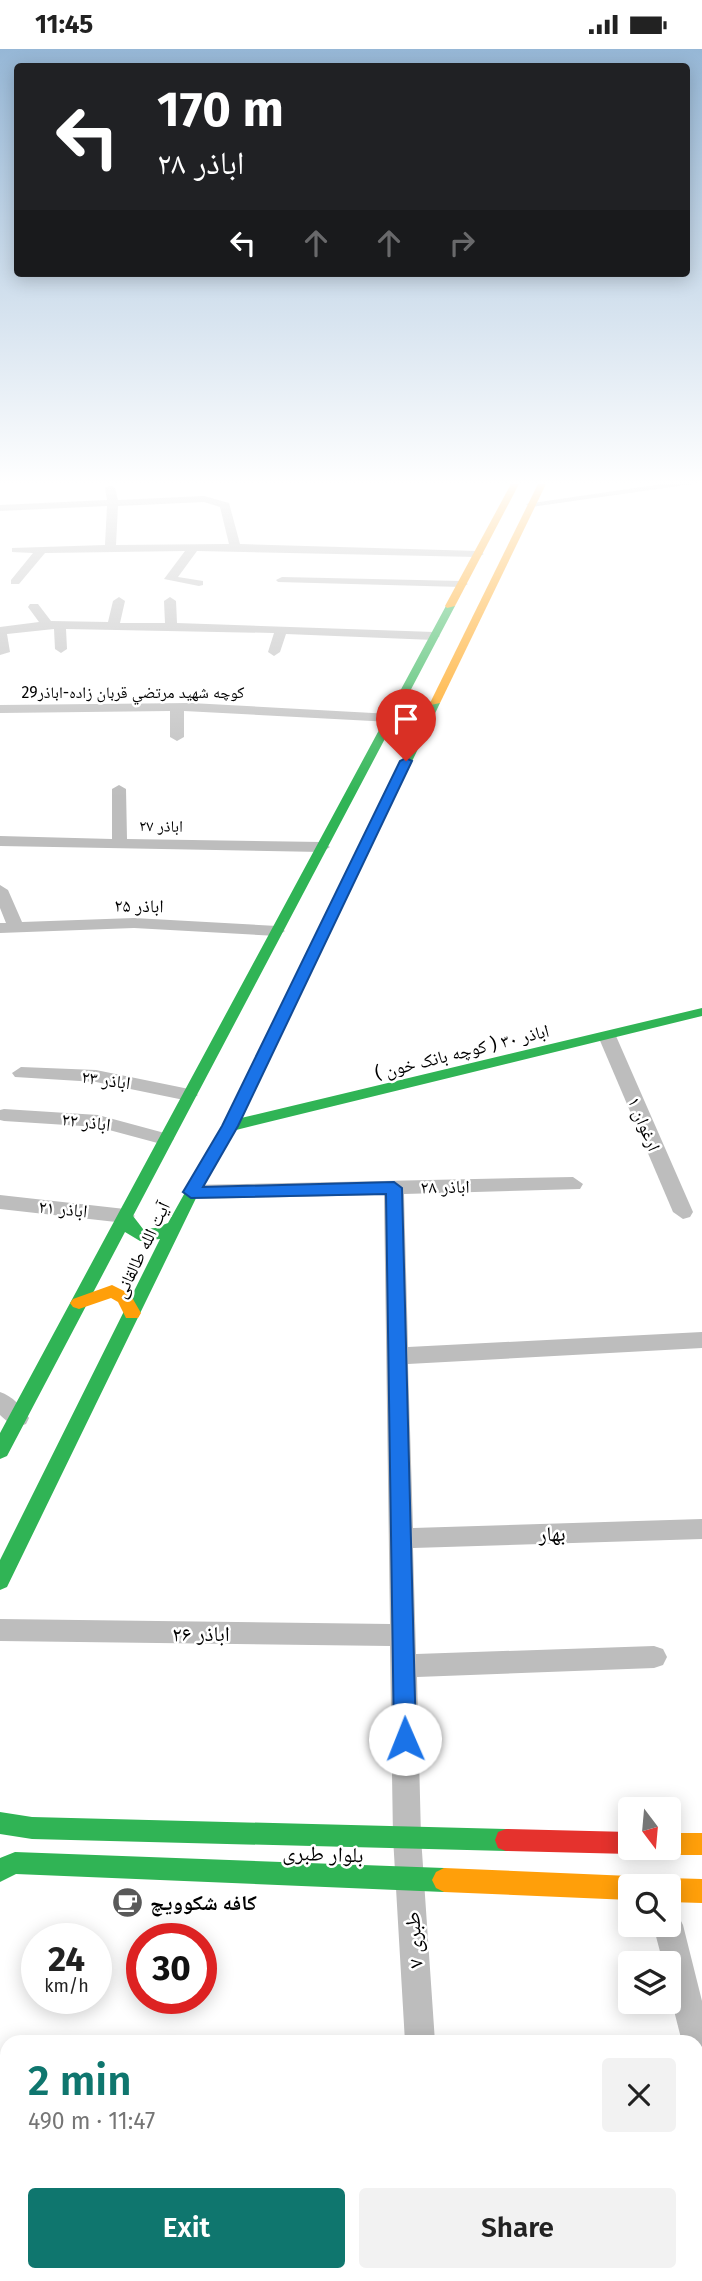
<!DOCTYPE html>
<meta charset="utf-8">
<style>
:root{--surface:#fff;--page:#f2f2f2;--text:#222;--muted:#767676;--accent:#0f766e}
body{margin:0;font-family:"Fira Sans","Noto Naskh Arabic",sans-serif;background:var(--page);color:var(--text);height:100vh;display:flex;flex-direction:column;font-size:26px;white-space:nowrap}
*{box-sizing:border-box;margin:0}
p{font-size:23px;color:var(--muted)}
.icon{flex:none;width:38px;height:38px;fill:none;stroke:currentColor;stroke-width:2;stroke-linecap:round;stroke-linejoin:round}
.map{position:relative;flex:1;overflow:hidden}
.sheet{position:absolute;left:0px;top:1986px;width:704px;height:247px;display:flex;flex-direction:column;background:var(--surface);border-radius:21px 21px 0 0;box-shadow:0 4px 18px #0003}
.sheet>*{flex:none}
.hud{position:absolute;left:14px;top:14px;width:676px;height:214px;border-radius:7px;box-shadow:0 4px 18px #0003;background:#202124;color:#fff;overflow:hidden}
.needle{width:46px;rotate:164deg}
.controls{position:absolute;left:618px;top:1748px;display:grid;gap:14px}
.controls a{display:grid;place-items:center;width:63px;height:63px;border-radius:7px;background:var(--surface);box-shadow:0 4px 18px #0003;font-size:35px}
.speed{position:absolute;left:21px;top:1874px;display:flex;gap:14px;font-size:35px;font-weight:700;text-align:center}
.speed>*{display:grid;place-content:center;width:91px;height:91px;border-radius:50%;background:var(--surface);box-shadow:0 4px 18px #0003;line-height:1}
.speed small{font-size:18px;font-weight:400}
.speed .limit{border:10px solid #d22;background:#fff;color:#111}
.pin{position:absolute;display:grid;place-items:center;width:60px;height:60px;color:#fff;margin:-72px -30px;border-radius:50% 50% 50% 0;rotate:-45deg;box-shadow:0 0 7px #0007}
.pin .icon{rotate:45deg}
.me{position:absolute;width:77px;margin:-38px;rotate:359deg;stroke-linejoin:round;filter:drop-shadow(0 0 5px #0008)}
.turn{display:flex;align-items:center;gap:24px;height:147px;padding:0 28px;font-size:32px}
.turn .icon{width:91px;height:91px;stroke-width:2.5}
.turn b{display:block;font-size:49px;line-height:60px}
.lanes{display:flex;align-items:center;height:66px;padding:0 28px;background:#0003;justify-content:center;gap:35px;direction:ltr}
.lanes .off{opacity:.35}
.round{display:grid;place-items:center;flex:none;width:74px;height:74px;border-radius:7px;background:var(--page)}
.overview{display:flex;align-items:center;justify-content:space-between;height:119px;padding:0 28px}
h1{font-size:42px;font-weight:600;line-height:52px;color:var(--accent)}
.primary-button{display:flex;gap:14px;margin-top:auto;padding:14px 28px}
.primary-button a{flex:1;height:80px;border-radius:7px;background:var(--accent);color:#fff;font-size:28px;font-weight:600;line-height:80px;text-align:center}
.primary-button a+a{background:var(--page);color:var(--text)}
.status{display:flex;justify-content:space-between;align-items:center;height:49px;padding:0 35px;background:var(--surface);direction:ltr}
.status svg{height:19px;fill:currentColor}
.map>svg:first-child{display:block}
</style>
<div class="status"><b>11:45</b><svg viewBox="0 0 49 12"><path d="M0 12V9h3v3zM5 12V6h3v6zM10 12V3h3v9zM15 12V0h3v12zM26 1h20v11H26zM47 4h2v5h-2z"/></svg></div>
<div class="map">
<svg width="702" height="2232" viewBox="0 0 702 2232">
<rect width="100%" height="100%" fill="#fff"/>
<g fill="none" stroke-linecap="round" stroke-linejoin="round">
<g fill="#bdbdbd" fill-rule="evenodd">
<path d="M662,435H693L531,458L526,455Z"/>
<path d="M110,436L115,439L118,451L204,447L229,454L240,495L478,502L484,505L478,508L197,502L178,528L203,532V536L199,537L164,530L185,502L45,504L19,535H11V531L33,504L12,503V499L105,496L107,457L0,462V456L107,451L105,439ZM204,453L220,458L229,495L116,496L118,457Z"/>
<path d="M282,528L462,532L468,535L462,538L278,533L276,531Z"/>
<path d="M119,548L125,552L120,574H165L164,552L170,548L176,552L177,574L434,583L440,587L434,591L286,585L280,603L274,607L268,603L274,584L66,580L67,600L61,604L55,600L54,580L7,585L10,603L0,606V578L39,573L28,558L30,555H38L51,572L108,573L113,552Z"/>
<path d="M191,654L391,665L398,669L391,673L184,662V688L177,692L170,688V662L0,664V656Z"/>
<path d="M119,736L126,740L127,790L322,793L330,798L322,803L0,797V787L112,790V740Z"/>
<path d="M0,836L8,841L22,873L134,869L277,877L285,882L277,887L134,879L0,884V874H6L0,859Z"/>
<path d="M607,982L616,987L693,1163L690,1168L683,1170L673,1163L598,987Z"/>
<path d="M21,1018L96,1021L189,1040L198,1046L189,1052L96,1033L15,1028L12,1024Z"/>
<path d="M4,1060L98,1066L172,1086L174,1090L165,1096L98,1078L4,1072L0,1071V1061Z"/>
<path d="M573,1128L583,1135L580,1140L404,1145L408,1298L702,1283V1299L408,1315L413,1479L702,1470V1490L413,1499L416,1605L654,1597L663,1600L667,1608L663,1616L654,1619L417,1628L421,1788L435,1993H405L393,1788L390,1597L0,1592V1570L390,1575L384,1146L191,1150L181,1143L191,1136Z"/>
<path d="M0,1146L125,1160L135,1167L125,1174L0,1160Z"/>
<path d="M0,1343C12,1347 23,1358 29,1369L26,1375C14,1379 9,1374 0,1366Z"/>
<path d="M668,1862L678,1866L683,1876L702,1952V2027L696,2025V1993H682L668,1938V1914H663L653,1876H668Z"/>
<rect x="696" y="2128" width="6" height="32"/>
<path d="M7,2142V2174L0,2175V2143Z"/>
</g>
<g fill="#30b455" fill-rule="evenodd">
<path d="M447,555L455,557L133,1167L143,1180L155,1179L168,1174L222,1077L431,652L440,654L241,1069L702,959V967L236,1081L199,1143L7,1538L0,1541V1511L160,1190L140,1192L125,1183L7,1407L0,1410V1384Z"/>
<path d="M0,1763L32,1768L506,1780L514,1783L517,1791L514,1799L506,1802L32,1790L0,1785Z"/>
<path d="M15,1803L444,1819L452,1823L456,1831L452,1839L444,1843L16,1825L0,1833V1809Z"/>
</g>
<g fill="#ff9f0a" fill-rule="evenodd">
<path d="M511,435H519L455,557L447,559L445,557Z"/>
<path d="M538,435H546L440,654L431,656L430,654Z"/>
<path d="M112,1236L130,1245L141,1264L138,1269H126L118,1253L111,1249L79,1260L73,1258L70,1254L73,1250Z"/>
<path d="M668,1784H702V1806H668L660,1803L658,1799H668Z"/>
<path d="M444,1819L630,1827L638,1831L641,1838H630V1851L444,1843L436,1839L432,1831L436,1823Z"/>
<path d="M668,1829L702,1830V1854L668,1853V1838H658L660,1833Z"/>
</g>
<path fill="#e5322d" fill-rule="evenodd" d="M506,1780L630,1783V1799H639L630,1805L506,1802L498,1799L495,1791L498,1783Z"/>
</g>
<linearGradient id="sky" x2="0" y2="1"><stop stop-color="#96b7d6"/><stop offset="0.58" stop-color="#fff"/><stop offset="1" stop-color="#fff" stop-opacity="0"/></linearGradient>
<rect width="702" height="748" fill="url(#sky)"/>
<path fill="#1a73e8" stroke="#114b97" stroke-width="2" d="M406,709L412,712L238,1077L203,1138L394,1133L402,1139L416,1690L413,1697L405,1700L397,1697L394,1690L386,1145L191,1149L183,1143L222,1077L400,712Z"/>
<defs>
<symbol id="cafe-disc" viewBox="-11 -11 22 22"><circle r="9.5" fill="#595959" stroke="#fff"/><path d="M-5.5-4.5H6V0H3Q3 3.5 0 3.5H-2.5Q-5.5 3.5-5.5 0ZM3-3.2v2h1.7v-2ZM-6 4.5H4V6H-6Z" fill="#fff"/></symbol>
</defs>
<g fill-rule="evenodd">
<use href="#cafe-disc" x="110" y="1836" width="35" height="35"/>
</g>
<g text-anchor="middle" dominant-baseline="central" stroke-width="5" stroke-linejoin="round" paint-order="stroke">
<g font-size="16" fill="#000" stroke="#fff">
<text x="133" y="643">كوچه شهيد مرتضي قربان زاده-اباذر29</text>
<text transform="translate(161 777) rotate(1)">اباذر ۲۷</text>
</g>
<g font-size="18" fill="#000" stroke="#fff">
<text transform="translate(139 857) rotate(1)">اباذر ۲۵</text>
<text transform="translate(462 1003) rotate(-14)">اباذر ۳۰ ( کوچه بانک خون )</text>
<text transform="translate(106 1031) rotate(8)">اباذر ۲۳</text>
<text transform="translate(86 1073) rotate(7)">اباذر ۲۲</text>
<text transform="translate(644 1075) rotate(67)">ارغوان ۱</text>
<text transform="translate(445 1138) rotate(-1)">اباذر ۲۸</text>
<text transform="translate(63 1160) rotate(6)">اباذر ۲۱</text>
<text transform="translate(142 1201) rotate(-64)">آیت الله طالقانی</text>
</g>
<g font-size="21" fill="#000" stroke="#fff">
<text transform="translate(552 1485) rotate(-2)">بهار</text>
<text x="201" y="1585">اباذر ۲۶</text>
<text transform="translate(323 1805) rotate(2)">بلوار طبری</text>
<text transform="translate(414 1891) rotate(-94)">طبری ۷</text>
</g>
<g font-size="21" font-weight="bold" fill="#000" stroke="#fff" text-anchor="start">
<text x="150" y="1854">کافه شکوویچ</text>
</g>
</g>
</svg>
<div class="controls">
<a><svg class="needle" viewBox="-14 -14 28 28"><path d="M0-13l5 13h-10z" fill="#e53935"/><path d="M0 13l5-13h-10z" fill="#767676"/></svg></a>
<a><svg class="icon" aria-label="search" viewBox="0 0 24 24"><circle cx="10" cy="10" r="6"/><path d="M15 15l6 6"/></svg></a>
<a><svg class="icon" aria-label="layers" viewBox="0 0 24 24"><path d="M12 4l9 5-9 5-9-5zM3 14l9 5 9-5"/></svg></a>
</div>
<div class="speed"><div>24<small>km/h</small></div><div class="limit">30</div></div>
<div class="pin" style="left:406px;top:712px;background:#d93025"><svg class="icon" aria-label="arrive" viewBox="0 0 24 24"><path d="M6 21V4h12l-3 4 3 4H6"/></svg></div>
<svg class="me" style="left:405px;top:1690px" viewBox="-20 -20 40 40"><circle r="19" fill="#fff"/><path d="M0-13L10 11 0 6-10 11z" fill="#1a73e8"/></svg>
<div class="hud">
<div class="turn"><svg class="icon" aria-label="left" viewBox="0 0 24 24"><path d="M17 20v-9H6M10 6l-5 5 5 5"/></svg><div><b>170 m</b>اباذر ۲۸</div></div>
<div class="lanes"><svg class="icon" aria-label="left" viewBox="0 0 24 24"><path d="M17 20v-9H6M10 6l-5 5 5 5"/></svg><svg class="icon off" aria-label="ahead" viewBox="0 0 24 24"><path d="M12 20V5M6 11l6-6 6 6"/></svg><svg class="icon off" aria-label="ahead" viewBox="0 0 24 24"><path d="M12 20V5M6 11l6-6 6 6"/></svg><svg class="icon off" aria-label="right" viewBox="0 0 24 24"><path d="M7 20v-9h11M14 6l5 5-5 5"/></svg></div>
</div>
<section class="sheet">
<div class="overview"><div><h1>2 min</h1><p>490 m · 11:47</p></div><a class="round"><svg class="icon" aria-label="close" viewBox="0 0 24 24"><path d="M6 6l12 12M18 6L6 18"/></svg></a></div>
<div class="primary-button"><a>Exit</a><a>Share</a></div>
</section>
</div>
